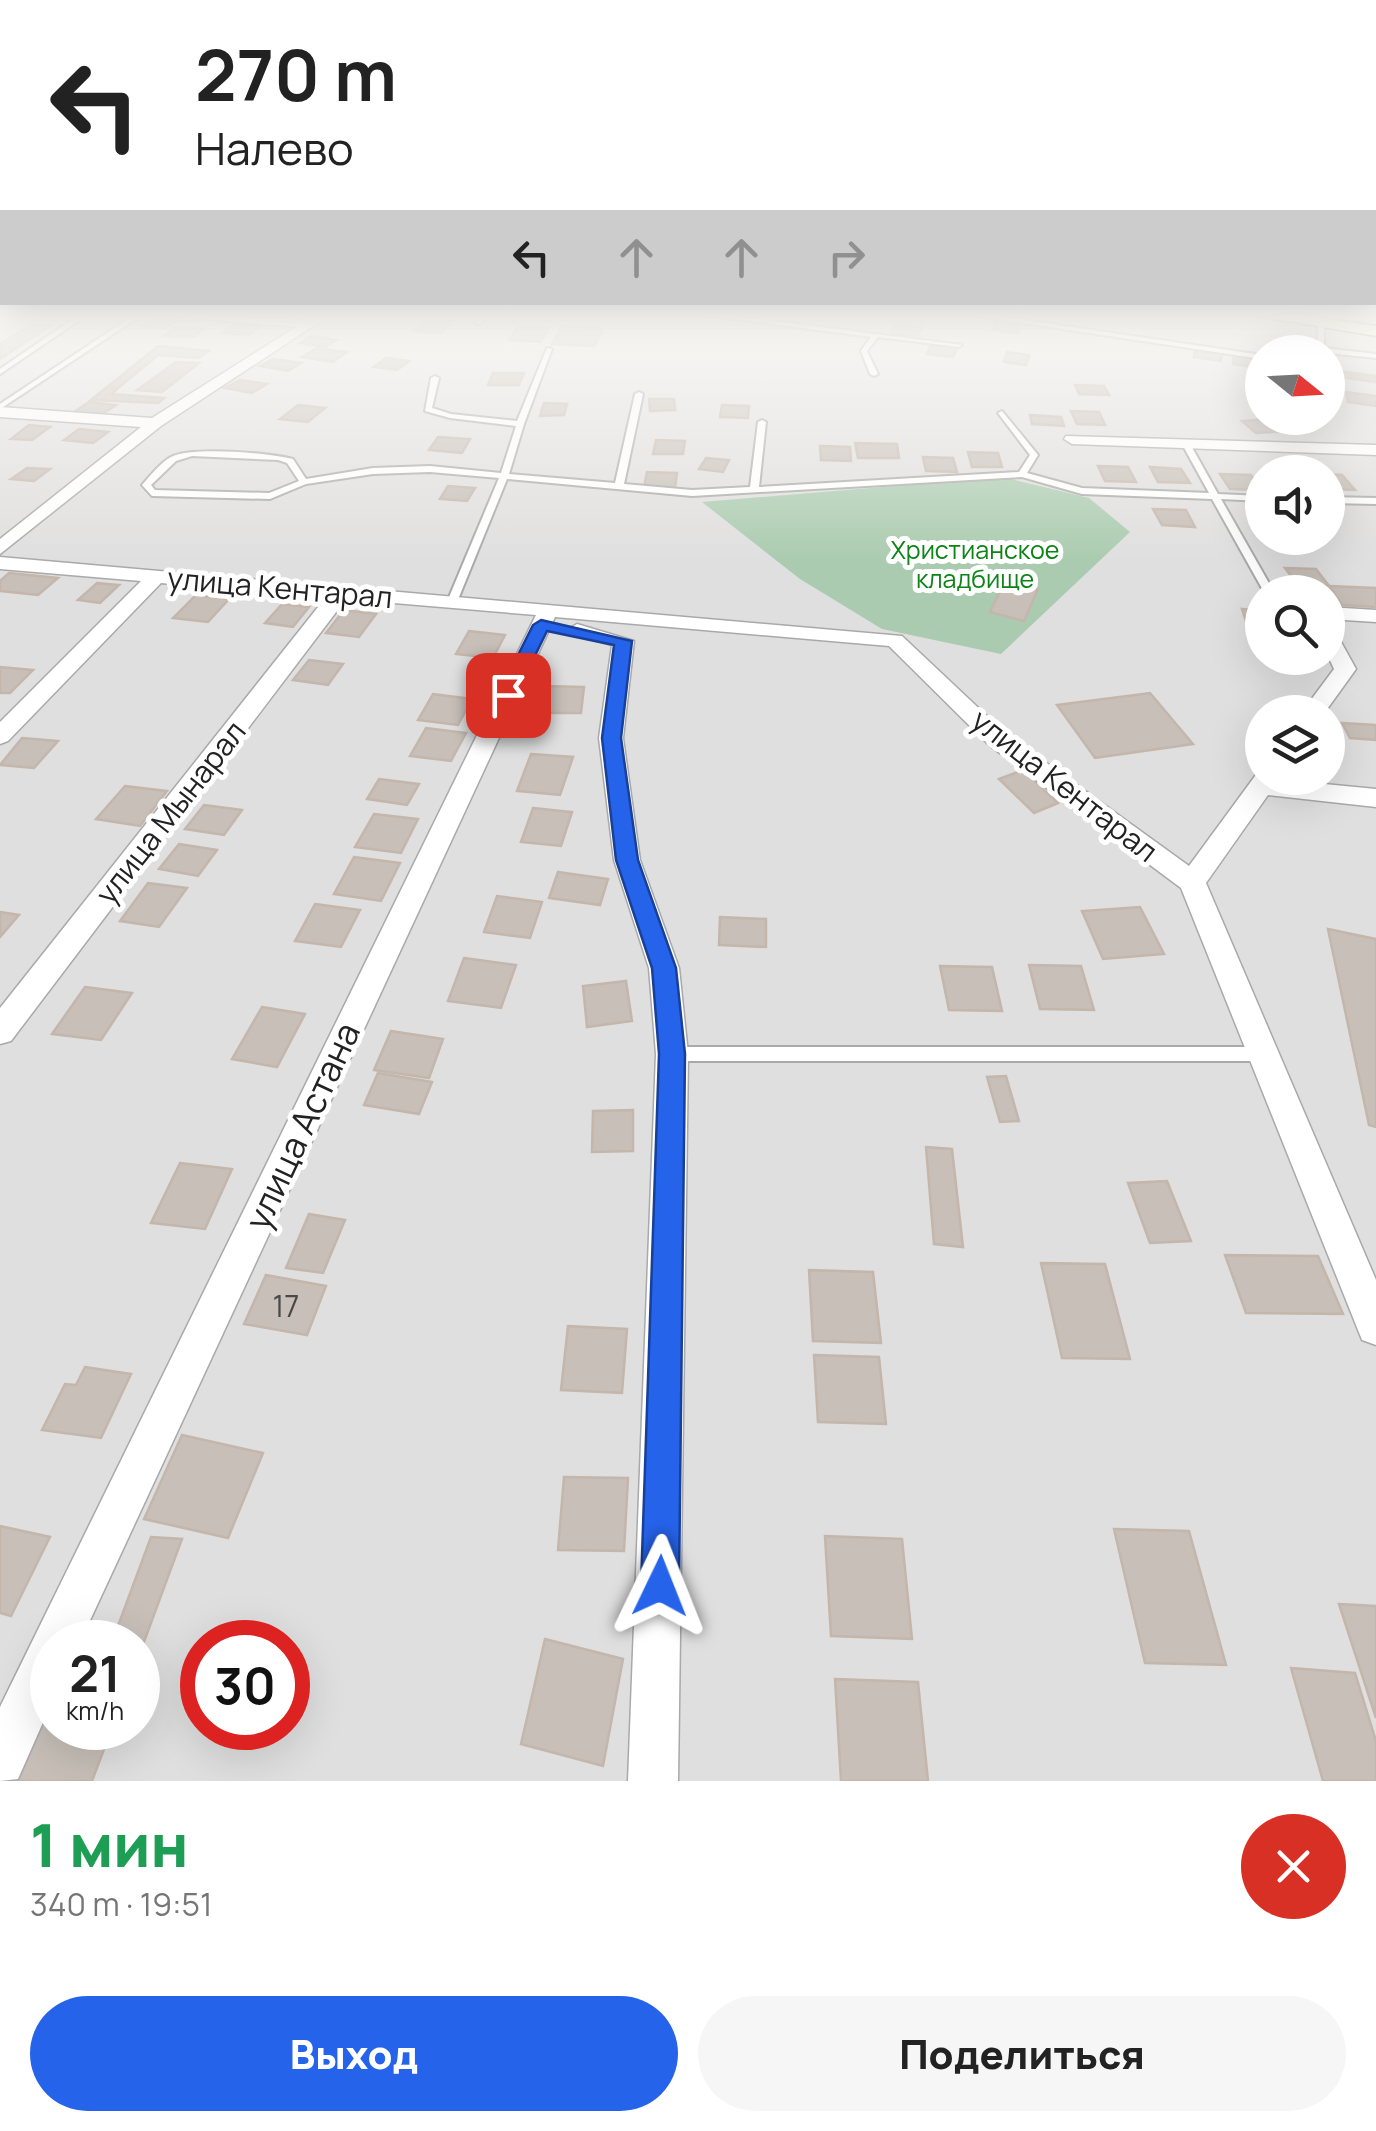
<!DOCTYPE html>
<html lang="ru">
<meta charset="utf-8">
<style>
:root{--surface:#fff;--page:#f6f6f6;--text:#222;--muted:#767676;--accent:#2563eb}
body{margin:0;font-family:Manrope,sans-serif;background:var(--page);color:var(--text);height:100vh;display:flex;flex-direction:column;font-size:38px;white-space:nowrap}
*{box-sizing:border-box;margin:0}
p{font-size:32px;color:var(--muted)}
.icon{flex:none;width:55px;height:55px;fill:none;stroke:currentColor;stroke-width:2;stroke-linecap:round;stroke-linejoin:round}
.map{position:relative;height:1781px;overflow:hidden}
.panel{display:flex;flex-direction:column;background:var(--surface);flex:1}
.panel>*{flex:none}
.banner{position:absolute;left:0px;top:0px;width:1378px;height:305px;box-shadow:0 10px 40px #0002;background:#fff;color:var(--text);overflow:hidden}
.needle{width:65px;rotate:108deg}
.controls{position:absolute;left:1245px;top:335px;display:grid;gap:20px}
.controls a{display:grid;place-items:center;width:100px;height:100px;border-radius:50%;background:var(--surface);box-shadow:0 10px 40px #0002;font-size:50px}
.speed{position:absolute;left:30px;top:1620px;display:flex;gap:20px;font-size:50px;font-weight:700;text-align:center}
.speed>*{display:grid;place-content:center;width:130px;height:130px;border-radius:50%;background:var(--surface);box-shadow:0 10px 40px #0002;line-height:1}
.speed small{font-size:25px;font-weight:400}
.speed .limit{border:15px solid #d22;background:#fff;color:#111}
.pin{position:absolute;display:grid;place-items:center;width:85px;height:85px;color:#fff;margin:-42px;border-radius:20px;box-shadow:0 5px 15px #0006}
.me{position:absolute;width:110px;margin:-55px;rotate:2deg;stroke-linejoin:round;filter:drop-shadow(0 0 8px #0008)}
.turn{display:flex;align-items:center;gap:35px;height:210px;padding:0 30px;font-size:45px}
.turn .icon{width:130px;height:130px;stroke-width:2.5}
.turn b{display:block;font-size:70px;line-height:85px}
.lanes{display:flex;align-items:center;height:95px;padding:0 30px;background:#0003;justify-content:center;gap:50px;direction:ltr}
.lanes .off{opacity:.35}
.round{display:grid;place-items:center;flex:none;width:105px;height:105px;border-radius:52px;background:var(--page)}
.summary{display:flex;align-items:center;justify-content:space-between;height:170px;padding:0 30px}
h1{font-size:60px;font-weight:800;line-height:75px;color:#1e9e55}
.cta{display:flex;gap:20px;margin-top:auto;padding:20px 30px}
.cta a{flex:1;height:115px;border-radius:60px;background:var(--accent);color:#fff;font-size:40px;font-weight:800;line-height:115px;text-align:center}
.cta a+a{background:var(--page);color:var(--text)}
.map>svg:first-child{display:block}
</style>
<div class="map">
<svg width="1376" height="1781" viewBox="0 0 1376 1781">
<rect width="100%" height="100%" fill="#f2efe9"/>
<path fill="#e0dfdf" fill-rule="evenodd" d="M0,313H1376V1781H0ZM1262,352H1328V418H1262ZM1262,472H1328V538H1262ZM1262,592H1328V658H1262ZM1262,712H1328V778H1262ZM52,1642H138V1728H52ZM202,1642H288V1728H202Z"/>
<path fill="#aacbaf" d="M1003,477L1089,498L1130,532L1001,654L882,629L800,579L702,502Z"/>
<g fill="#c7bfb8" stroke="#c4b6ab" stroke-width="2.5">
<path d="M433,315L456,316L441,333L414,331Z"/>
<path d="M156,317L180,319L165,328L142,326Z"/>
<path d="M996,322L1020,325L1018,333L993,330Z"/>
<path d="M33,324L50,326L0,359V344Z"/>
<path d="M237,324L261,326L248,335L223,333Z"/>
<path d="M896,324L922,327L917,336L891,333Z"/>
<path d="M562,326L603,328L594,346L552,344Z"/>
<path d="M518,327L549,328L540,342L509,340Z"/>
<path d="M174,328L204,329L194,337L164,336Z"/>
<path d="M312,336L337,340L326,347L300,343Z"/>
<path d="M931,345L957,348L953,357L927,354Z"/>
<path d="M158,346L209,351L198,358L158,355L111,394L164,398L158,403L91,400Z"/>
<path d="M317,348L347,352L333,362L302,357Z"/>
<path d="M1195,350L1222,353L1221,361L1194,357Z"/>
<path d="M1007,352L1029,355L1026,365L1004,362Z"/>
<path d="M1234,356L1262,360V368L1233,364Z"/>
<path d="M386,358L409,361L397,370L374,367Z"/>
<path d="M273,359L301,363L288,371L260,366Z"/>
<path d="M176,362L199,363L162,392L137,390Z"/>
<path d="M1337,371L1376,376V382L1338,377Z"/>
<path d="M493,373H524L519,385H488Z"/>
<path d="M240,380L267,384L252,393L225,388Z"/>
<path d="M1075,385L1104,386L1109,395L1079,394Z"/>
<path d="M1346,392L1376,396V406L1348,402Z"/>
<path d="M649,399H674L675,410L650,411Z"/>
<path d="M89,402L116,405L98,417L71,414Z"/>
<path d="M544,403L567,404L564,415L540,416Z"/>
<path d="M298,405L325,408L308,422L280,419Z"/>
<path d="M722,405L749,406L748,418L720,417Z"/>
<path d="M1071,411L1099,412L1105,425L1077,424Z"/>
<path d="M1030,415L1061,417L1064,426L1032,424Z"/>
<path d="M1269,419L1285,431L1256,433L1242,421Z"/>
<path d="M29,425L50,427L32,440L11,439Z"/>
<path d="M79,429L108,432L93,443L64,440Z"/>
<path d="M438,437L470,439L462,453L429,450Z"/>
<path d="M656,440L685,441L683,454H653Z"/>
<path d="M855,443L897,444L899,458H858Z"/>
<path d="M820,446L850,447L851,461L821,460Z"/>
<path d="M968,452L998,453L1002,467H972Z"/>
<path d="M923,457L953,458L957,472L926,471Z"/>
<path d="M706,458L729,460L723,472L699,469Z"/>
<path d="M1098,466L1128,467L1136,482L1105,481Z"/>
<path d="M1150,467L1181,469L1190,483L1158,482Z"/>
<path d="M27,468L50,469L34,481L11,479Z"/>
<path d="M647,472L677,473L675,488L644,487Z"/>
<path d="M1220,474L1251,475L1262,490L1230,489Z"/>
<path d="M1328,474L1342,475L1355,490L1328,489Z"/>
<path d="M448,486L475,488L467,501L440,499Z"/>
<path d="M1153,509L1186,510L1195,527L1162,525Z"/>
<path d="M1285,568L1316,569L1329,586L1298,585Z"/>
<path d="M9,573L58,578L38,595L0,591V581Z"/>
<path d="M1005,581L1038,589L1024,621L990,612Z"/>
<path d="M97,583L119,585L100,603L78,600Z"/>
<path d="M1329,586L1376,588V607L1342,605Z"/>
<path d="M196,595L229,599L208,622L173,618Z"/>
<path d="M282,604L309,607L293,627L265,623Z"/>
<path d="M1242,609L1262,611V623L1246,621Z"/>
<path d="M344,610L376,614L359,637L326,633Z"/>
<path d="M469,631L505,635L493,658L456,654Z"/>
<path d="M309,660L343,664L328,685L293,680Z"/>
<path d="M0,667L33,670L10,693H0Z"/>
<path d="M542,686L584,687L581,713H538Z"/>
<path d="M1150,693L1193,744L1095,758L1057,705Z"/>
<path d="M433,694L472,699L458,725L418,720Z"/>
<path d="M1342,723L1376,725V740L1350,738Z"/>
<path d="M426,728L466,733L451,761L410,756Z"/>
<path d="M22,738L58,741L34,768L0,765Z"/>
<path d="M531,754L573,757L560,795L517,791Z"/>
<path d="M1023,770L1058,803L1034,813L999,779Z"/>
<path d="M379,779L419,784L407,805L367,799Z"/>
<path d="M125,786L167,791L140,826L96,819Z"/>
<path d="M204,805L242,810L224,835L185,829Z"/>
<path d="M533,808L572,812L561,846L521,842Z"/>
<path d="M374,814L418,819L401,853L355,847Z"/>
<path d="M179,844L217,850L198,876L159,869Z"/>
<path d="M354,857L400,863L381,901L334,894Z"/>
<path d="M558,872L608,879L600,905L549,898Z"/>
<path d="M148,883L187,888L159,927L120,921Z"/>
<path d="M497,896L542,902L530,938L484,932Z"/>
<path d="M315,904L360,910L341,947L295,941Z"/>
<path d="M1140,907L1164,954L1103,959L1082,911Z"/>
<path d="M0,912L19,915L0,937Z"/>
<path d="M720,917L766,919V947L719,945Z"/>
<path d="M1328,929L1376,939V1127L1369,1125Z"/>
<path d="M464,958L516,965L501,1008L448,1001Z"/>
<path d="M1029,965L1081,966L1094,1010L1040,1009Z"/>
<path d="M940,966L992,967L1002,1011L949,1010Z"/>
<path d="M626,981L632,1021L587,1027L583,986Z"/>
<path d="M85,987L132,993L101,1040L52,1034Z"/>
<path d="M262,1007L305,1014L277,1067L232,1059Z"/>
<path d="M391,1031L443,1039L429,1078L374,1070Z"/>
<path d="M378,1073L432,1082L419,1114L364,1105Z"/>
<path d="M1006,1076L1019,1121L1000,1122L987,1077Z"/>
<path d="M633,1110V1151L592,1152L593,1111Z"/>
<path d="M926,1147L952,1149L963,1247L934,1244Z"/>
<path d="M180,1163L232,1169L205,1229L151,1223Z"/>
<path d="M1167,1181L1191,1241L1150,1243L1128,1183Z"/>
<path d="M309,1214L345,1220L323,1273L286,1268Z"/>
<path d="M1225,1255L1318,1256L1343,1314L1246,1313Z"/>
<path d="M1041,1263L1105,1264L1130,1359L1062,1358Z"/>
<path d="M809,1270L873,1272L881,1343L813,1341Z"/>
<path d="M266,1275L326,1286L307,1335L244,1324Z"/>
<path d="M568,1326L627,1329L622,1393L561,1390Z"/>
<path d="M814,1355L879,1357L886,1424L818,1422Z"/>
<path d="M85,1367L131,1374L101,1438L42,1430L65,1384L76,1385Z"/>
<path d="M182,1435L263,1453L228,1538L144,1519Z"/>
<path d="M564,1477L628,1478L624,1551L558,1550Z"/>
<path d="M0,1526L50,1537L11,1616L0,1613Z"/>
<path d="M1114,1529L1189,1531L1226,1665L1145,1663Z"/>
<path d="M825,1536L902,1539L912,1639L831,1636Z"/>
<path d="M151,1537L182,1539L138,1658V1642H112Z"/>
<path d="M1339,1604L1376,1606V1718Z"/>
<path d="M545,1639L623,1659L603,1766L521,1744Z"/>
<path d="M1291,1668L1355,1673L1376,1741V1781H1323Z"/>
<path d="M835,1679L918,1682L928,1781H841Z"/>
<path d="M49,1707L52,1728H112L92,1781H18Z"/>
</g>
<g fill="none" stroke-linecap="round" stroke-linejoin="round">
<defs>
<g id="lane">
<path d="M82,313H90L0,374V369Z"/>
<path d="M137,313H145L0,409V404Z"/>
<path d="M481,313H488L480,324H476Z"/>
<path d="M689,313H712L962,345L959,347L878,337L867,351L878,374L874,376L870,374L861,351L871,337Z"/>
<path d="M957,313L998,316L1262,355V359Z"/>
<path d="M1321,321L1324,323V348L1376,354V358L1317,352L1318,323Z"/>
<path d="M547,348L552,349L524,424L509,474L615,483L635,394L639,392L643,394L624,484L692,490L750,487L758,422L762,420L766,422L759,487L1019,472L1030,455L998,413L1002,411L1038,455L1027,473L1082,488L1209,493L1182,444L1189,442L1218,494L1262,496V501L1221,499L1274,592H1264L1212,499L1082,494L1022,477L692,496L507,479L457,602L452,605L447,602L499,478L430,472L373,474L306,484L270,499L152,496L142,485C150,476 161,462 171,457C192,446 269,453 293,459L306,479L373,468L430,466L501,473L516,426L450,418L425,411L431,378L435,376L439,378L432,408L451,414L517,421ZM192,456L278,460L287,463L299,481L269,493L155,490L151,485L176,461Z"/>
<path d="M1328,497L1376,498V504L1328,503Z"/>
<path d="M672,1047H1262L1268,1049L1270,1054L1268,1059L1262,1061H672L666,1059L664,1054L666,1049Z"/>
</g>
<g id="street">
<path d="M138,313L307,320L317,313H333L161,426L0,554V539L141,427L0,417V407L152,418L296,327Z"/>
<path d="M1066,436L1376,445V455L1072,444L1064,439Z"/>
<path d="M0,557L902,636L1005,733L1189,866L1258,772L1262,771V778L1376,789V807L1268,795L1206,883L1376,1280V1345L1362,1340L1181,888L989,745L889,646L555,617L80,1642H52V1702L18,1779L0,1781V1707L536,615L346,599L11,1041L0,1044V1008L326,597L161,583L8,741L0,744V722L141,581L0,569Z"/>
<path d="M1328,607L1376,610V622L1328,619Z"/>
<path d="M577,624L634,641L623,738L640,860L679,968L688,1054L678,1781H628L656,1054L649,968L614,860L599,738L612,645L570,634L567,630Z"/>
<path d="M1328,629L1335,631L1356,669L1325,712H1302L1334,669L1328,656Z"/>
</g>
<path id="secondary" d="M1239,313H1288L1376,326V336Z"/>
</defs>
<use href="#lane" stroke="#a9a9a9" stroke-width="4"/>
<use href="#street" stroke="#a9a9a9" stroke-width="3"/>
<use href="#secondary" stroke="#707d05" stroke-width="3"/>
<use href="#lane" fill="#fff" fill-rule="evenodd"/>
<use href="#street" fill="#fff" fill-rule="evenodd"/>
<use href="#secondary" fill="#f7fabf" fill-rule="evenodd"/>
</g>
<linearGradient id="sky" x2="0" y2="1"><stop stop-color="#8fc0e4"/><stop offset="0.56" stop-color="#f9f8f5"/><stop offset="1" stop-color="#f9f8f5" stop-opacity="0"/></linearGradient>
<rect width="1376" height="563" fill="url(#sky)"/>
<path fill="#2563eb" stroke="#184099" stroke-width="2.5" d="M541,620L632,641L621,738L638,860L676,968L685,1054L679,1586L673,1599L660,1605L647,1599L641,1586L659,1054L652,968L616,860L602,738L614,645L547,631L514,699H501L498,695L533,625Z"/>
<g text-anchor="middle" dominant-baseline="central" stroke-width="10" stroke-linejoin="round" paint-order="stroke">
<g font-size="25" fill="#0c8416" stroke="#fff">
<text x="975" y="549">Христианское<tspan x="975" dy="29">кладбище</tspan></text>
</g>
<g font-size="30" fill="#222" stroke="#fff">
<text transform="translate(280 587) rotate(5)">улица Кентарал</text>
<text transform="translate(1065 785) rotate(38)">улица Кентарал</text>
<text transform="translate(170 812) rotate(-52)">улица Мынарал</text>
</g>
<g font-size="30" fill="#4b4948">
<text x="286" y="1305">17</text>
</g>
<g font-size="35" fill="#222" stroke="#fff">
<text transform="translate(302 1126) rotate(-65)">улица Астана</text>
</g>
</g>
</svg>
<div class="controls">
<a><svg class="needle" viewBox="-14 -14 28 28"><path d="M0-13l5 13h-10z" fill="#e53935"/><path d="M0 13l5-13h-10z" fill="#767676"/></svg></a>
<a><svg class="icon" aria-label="sound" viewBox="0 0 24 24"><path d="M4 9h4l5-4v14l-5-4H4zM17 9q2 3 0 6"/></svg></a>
<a><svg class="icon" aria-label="search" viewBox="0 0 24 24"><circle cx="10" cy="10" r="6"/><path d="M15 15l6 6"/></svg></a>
<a><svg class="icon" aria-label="layers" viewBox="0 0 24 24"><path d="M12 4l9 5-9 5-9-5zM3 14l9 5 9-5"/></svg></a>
</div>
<div class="speed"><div>21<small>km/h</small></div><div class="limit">30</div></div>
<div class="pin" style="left:508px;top:695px;background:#d93025"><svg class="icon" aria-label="arrive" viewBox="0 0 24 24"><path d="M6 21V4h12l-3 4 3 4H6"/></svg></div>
<svg class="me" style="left:660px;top:1586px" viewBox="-20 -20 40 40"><path d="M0-17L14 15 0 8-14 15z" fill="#2563eb" stroke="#fff" stroke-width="4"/></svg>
<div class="banner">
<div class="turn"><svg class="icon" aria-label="left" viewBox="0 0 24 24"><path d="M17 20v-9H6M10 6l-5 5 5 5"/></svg><div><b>270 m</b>Налево</div></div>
<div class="lanes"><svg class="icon" aria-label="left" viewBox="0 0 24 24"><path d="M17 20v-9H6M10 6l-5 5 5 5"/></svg><svg class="icon off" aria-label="ahead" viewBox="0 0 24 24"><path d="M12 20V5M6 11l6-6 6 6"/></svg><svg class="icon off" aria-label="ahead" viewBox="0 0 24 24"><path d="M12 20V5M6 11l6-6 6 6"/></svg><svg class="icon off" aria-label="right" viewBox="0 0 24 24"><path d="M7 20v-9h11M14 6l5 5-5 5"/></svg></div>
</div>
</div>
<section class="panel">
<div class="summary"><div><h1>1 мин</h1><p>340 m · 19:51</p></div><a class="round" style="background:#d93025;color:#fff"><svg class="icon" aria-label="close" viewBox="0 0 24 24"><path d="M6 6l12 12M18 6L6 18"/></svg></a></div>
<div class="cta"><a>Выход</a><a>Поделиться</a></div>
</section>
